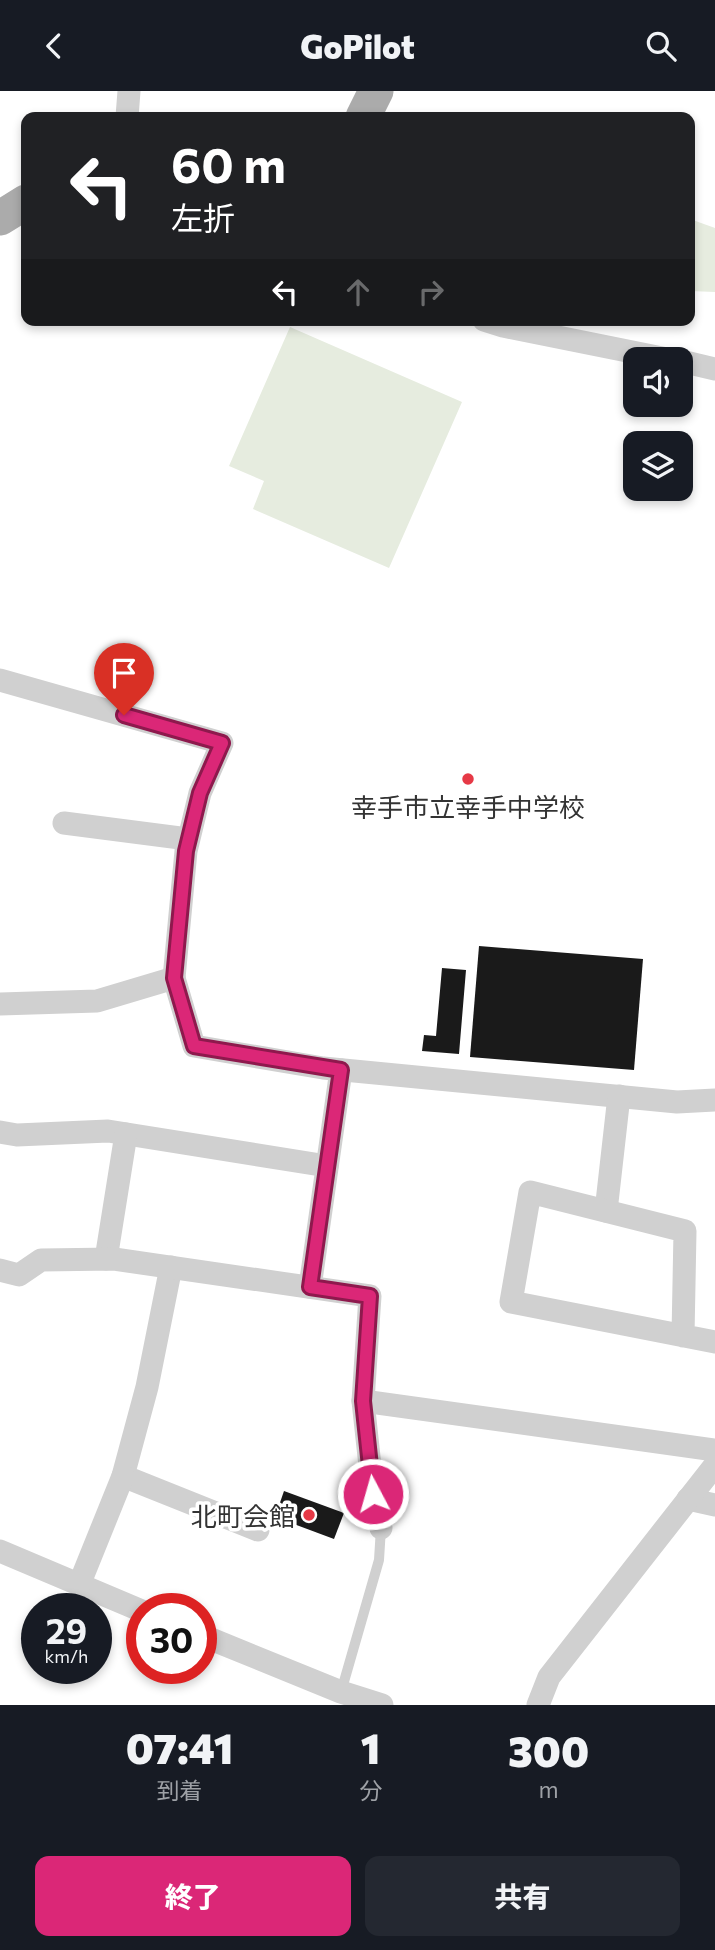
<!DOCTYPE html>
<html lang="ja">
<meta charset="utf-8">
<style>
:root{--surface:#171b24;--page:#242831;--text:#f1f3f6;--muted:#9ea1a6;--accent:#db2777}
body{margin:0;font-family:Commissioner,"Noto Sans JP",sans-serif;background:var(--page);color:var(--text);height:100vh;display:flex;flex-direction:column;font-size:26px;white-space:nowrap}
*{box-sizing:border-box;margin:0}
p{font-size:23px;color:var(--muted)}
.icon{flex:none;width:38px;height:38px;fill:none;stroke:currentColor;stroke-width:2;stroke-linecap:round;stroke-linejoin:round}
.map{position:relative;height:1614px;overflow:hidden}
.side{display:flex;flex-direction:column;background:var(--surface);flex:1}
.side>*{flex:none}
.banner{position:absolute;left:21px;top:21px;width:674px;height:214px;border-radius:14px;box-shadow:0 4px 10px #0003;background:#202124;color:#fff;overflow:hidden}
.fabs{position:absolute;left:623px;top:256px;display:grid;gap:14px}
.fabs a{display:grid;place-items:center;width:70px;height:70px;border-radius:14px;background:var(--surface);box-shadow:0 4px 10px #0003;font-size:35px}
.speed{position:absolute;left:21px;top:1502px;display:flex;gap:14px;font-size:35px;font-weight:700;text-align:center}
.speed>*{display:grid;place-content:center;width:91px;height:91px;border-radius:50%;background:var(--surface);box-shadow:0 4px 10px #0003;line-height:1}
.speed small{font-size:18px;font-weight:400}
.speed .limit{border:10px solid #d22;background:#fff;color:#111}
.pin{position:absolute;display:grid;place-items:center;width:60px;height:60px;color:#fff;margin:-72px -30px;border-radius:50% 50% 50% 0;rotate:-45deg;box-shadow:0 0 7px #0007}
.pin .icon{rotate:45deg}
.me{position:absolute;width:77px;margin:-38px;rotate:354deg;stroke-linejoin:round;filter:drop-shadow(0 0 5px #0008)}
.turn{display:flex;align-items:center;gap:24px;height:147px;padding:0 35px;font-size:32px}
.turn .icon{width:91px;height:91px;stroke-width:2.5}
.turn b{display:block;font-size:49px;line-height:60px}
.lanes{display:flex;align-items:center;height:66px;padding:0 35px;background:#0003;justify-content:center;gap:35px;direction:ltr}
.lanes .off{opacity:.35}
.eta{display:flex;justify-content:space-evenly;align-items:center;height:119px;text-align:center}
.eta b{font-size:42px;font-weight:800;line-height:49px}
.action{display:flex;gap:14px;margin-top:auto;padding:14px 35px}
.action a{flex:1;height:80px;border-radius:14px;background:var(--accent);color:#fff;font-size:28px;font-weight:800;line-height:80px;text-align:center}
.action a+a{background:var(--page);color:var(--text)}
header{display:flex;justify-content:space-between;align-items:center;height:91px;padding:0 35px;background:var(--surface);font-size:32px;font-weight:800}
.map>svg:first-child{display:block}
</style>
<header><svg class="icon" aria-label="back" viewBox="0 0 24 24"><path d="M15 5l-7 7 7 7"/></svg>GoPilot<svg class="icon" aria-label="search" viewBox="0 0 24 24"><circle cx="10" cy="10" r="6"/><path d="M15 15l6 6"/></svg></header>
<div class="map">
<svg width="715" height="1614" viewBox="0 0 715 1614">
<rect width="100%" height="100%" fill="#fff"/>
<g fill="#e6ecdf">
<path d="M690,128L715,137V201L690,200Z"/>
<path d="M290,236L462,311L389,477L253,418L264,390L229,375Z"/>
</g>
<g fill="#1a1a1a">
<path d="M479,855L643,868L634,979L470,966Z"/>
<path d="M442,877L466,879L459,963L422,960L424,944L436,945Z"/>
<path d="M284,1400L344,1422L334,1448L275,1426Z"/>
</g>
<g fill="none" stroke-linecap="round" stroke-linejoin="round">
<path stroke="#d0d0d0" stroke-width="10" d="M341,1601L379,1469L381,1437"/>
<g stroke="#d0d0d0" stroke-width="23">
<path d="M127,26L129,0"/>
<path d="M484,229L503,235L667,268"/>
<path d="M681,270L715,278"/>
<path d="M0,589L222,652L200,702L186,760L174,887L97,910L0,913"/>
<path d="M64,732L188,748"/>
<path d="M174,887L194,955L323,977L677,1011L715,1009"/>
<path d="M0,1041L17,1044L108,1040L327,1075"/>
<path d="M606,1120L619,1005"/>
<path d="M106,1168L126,1043"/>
<path d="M171,1176L147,1296L123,1385L258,1439"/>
<path d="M0,1179L19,1184L41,1169L114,1168L370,1205L363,1310L373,1403L381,1437"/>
<path d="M310,1196L341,979"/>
<path d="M683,1245L685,1140L530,1101L511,1211L715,1251"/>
<path d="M363,1310L715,1359"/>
<path d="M688,1408L715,1414"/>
<path d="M0,1460L142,1520"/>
<path d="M79,1494L123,1385"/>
<path d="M201,1544L341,1601L382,1614"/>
<path d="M538,1614L549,1586L715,1374"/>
</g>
<g stroke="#ababab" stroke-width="35">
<path d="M363,26L376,0"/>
<path d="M0,127L26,111"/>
</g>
</g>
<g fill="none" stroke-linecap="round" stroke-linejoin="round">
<defs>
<path id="route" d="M124,624L222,652L200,702L186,760L174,887L194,955L341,979L310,1196L370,1205L363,1310L373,1403"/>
</defs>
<use href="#route" stroke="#8e194d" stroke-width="18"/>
<use href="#route" stroke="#db2777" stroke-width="12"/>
</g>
<g fill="#e63946" stroke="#fff" stroke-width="2.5">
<circle cx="468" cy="688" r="7"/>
<circle cx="309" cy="1424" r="7"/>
</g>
<g text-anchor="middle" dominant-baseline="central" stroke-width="7" stroke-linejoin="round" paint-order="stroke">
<g font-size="26" fill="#333" stroke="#fff">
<text x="468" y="715">幸手市立幸手中学校</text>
<text x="295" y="1424" text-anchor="end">北町会館</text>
</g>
</g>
</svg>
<div class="fabs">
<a><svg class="icon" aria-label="sound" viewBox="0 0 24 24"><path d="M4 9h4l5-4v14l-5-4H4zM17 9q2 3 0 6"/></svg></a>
<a><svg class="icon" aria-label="layers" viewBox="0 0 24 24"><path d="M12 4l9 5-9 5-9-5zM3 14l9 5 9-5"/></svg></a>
</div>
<div class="speed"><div>29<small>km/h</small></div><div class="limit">30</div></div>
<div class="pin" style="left:124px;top:624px;background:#d93025"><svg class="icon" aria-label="arrive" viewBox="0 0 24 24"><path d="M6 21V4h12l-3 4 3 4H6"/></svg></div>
<svg class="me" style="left:373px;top:1403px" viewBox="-20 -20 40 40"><circle r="17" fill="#db2777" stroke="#fff" stroke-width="3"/><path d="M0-11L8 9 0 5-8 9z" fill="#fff"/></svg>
<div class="banner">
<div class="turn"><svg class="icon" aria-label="left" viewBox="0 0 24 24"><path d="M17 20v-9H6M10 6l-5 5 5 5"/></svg><div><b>60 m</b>左折</div></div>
<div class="lanes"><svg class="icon" aria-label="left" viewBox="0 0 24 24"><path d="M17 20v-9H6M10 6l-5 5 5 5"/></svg><svg class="icon off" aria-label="ahead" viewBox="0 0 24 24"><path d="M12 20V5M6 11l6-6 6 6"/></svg><svg class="icon off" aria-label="right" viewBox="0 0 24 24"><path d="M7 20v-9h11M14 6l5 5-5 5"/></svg></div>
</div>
</div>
<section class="side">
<div class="eta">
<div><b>07:41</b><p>到着</p></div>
<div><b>1</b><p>分</p></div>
<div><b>300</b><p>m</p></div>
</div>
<div class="action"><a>終了</a><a>共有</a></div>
</section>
